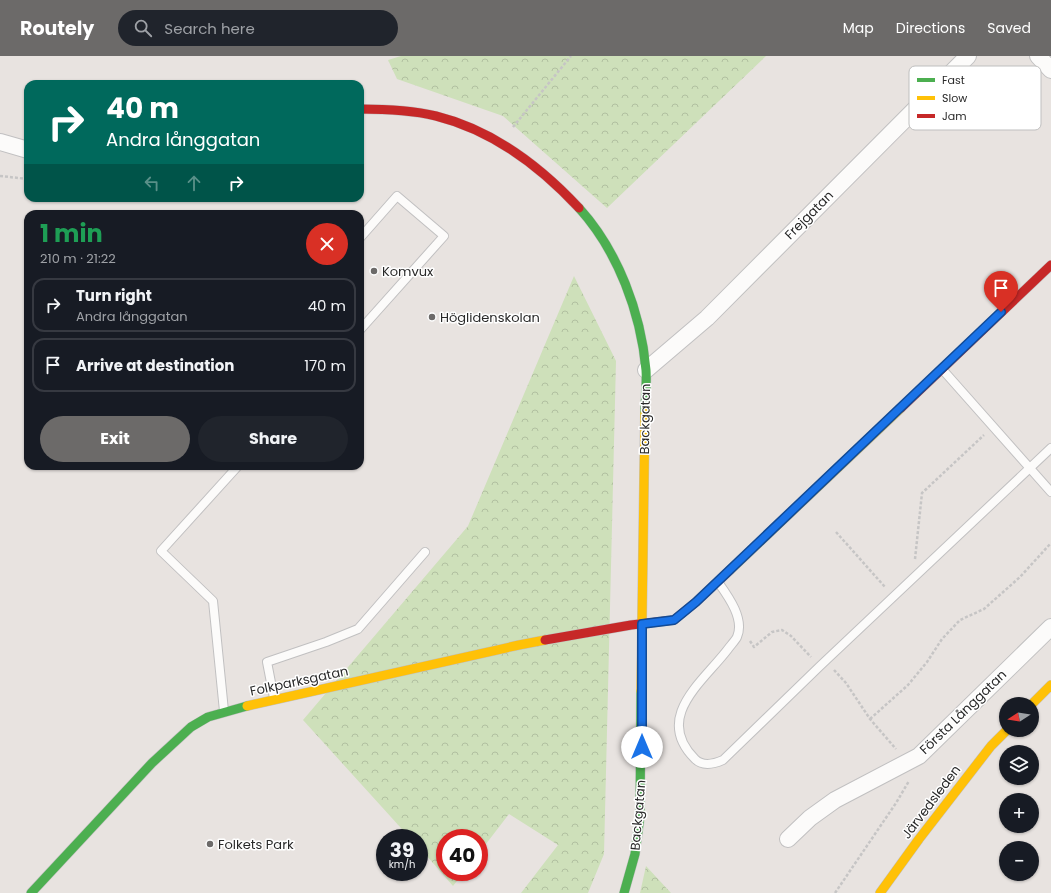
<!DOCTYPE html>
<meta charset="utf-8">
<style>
:root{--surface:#171b24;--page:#20242c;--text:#f1f3f6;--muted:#9ea1a6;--line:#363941;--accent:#6c6a69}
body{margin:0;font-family:Poppins,sans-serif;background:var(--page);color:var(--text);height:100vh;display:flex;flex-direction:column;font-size:15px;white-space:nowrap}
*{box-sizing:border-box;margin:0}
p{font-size:13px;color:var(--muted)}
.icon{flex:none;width:22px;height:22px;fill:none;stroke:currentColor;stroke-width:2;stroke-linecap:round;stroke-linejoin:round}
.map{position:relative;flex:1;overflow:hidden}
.side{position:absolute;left:24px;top:154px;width:340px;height:260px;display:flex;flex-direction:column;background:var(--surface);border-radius:12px;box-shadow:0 1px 3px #0004}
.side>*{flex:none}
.top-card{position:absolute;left:24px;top:24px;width:340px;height:122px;border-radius:12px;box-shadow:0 1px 3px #0004;background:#00695c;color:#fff;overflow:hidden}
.needle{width:26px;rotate:258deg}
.buttons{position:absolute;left:999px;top:641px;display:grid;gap:8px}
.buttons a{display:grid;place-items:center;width:40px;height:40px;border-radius:50%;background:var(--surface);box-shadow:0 1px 3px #0004;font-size:20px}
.speed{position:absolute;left:376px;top:773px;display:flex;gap:8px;font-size:20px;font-weight:700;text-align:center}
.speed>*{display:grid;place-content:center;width:52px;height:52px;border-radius:50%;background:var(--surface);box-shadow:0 1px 3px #0004;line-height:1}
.speed small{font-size:10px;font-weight:400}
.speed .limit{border:6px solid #d22;background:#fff;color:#111}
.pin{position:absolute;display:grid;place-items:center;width:34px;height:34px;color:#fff;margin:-41px -17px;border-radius:50% 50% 50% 0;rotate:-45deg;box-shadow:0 0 4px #0007}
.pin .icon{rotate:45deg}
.me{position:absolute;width:44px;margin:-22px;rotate:0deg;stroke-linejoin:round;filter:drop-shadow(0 0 3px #0008)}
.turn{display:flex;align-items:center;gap:14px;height:84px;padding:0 16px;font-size:18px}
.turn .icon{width:52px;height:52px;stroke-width:2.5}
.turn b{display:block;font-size:28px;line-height:34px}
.lanes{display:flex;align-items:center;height:38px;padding:0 16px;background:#0003;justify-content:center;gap:20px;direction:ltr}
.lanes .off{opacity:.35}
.round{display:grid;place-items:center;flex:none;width:42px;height:42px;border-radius:21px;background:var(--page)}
.overview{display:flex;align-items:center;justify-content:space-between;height:68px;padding:0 16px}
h1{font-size:24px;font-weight:700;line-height:30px;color:#1e9e55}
.action{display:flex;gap:8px;margin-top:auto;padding:8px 16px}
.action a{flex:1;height:46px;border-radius:24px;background:var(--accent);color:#fff;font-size:16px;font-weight:700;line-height:46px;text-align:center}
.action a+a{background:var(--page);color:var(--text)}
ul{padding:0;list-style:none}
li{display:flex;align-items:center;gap:12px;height:54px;margin:0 8px 6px;padding:0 8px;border:2px solid var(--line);border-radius:12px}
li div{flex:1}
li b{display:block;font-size:15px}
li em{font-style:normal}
header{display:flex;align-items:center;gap:24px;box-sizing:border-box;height:56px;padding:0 20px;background:var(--accent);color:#fff}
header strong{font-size:19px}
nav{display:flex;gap:22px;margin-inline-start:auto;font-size:14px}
.search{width:280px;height:36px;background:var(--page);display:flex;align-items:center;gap:10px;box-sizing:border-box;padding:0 14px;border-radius:22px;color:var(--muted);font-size:15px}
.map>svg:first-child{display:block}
</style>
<header>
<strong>Routely</strong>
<div class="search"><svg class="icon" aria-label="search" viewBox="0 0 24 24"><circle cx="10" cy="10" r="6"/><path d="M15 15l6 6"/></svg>Search here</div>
<nav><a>Map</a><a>Directions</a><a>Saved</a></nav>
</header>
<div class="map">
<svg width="1051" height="837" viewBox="0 0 1051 837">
<defs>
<pattern id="forest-crowns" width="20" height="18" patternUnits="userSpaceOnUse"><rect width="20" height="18" fill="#cee0ba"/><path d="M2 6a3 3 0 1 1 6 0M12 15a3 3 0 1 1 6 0" fill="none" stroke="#b1c0a0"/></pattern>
</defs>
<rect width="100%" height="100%" fill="#e8e3e0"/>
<g fill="url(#forest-crowns)">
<path d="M401,0H766L607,152L503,60L397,23L388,4Z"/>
<path d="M574,220L616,305L604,798L588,837H521L558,789L509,758L479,797V782H445V816H464L453,830L419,791V782H410L303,664L468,470Z"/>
<path d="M646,810L671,837H640Z"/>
</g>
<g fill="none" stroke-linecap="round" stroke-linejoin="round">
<defs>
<g id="lane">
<path d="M360,182L397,140L444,180L360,274"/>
<path d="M942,313L1051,436"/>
<path d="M718,526C728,540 745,563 737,581C735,585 730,590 728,593C703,626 653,661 695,703C703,711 714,708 723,704L820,610L1051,392"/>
<path d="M274,642L267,606L326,586L358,573L425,496"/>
<path d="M224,655L213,545L161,495L238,410"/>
</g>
<g id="street">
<path d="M1038,0L1051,14"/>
<path d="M0,86L28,94"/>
<path d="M646,314L707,262L968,0"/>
<path d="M788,783L810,762L835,744L919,700L1051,571"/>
</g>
<g id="fast">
<path d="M579,152C618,195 641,257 646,314C647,328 645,343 645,357"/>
<path d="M31,837L152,707L191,671L208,661L247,650"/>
<path d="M624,837L635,798L640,760L641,635"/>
</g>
<g id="slow">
<path d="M730,514L901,352"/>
<path d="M641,635L645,357"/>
<path d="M1032,648L1051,629"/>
<path d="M247,650L519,589L545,584"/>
<path d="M880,837L919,783L991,690L1007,674"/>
</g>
<g id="jam">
<path d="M360,53C386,53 411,54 436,60C492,74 540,110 579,152"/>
<path d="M901,352L1051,209"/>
<path d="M545,584L631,569L674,564L696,546L730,514"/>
</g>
</defs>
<use href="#lane" stroke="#c1c0c1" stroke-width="10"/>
<use href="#street" stroke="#c1c0c1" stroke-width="18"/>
<use href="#fast" stroke="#c1c0c1" stroke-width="10"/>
<use href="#slow" stroke="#c1c0c1" stroke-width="10"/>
<use href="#jam" stroke="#c1c0c1" stroke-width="10"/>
<g stroke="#c6c5c5" stroke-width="2.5" stroke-dasharray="3 2" stroke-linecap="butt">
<path d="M513,71L571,0"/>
<path d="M0,120L28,123"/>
<path d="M836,476L885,531"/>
<path d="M915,503L922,437L984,379"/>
<path d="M750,585L754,591L772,576L782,574L791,580L811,601"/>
<path d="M834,614L846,627L870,663L896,693"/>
<path d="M870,663L908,629L927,606L942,583L960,564L984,553L1020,521L1051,487"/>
<path d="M835,837L896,747L909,725"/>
</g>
<use href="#lane" stroke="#fcfbfa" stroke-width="8"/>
<use href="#street" stroke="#fcfbfa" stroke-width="16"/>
<use href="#fast" stroke="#4caf50" stroke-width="9"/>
<use href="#slow" stroke="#ffc107" stroke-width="9"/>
<use href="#jam" stroke="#c62828" stroke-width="9"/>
</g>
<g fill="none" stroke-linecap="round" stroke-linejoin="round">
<defs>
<path id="route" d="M642,691V568L674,564L696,546L1001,256"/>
</defs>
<use href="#route" stroke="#114b97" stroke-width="10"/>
<use href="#route" stroke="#1a73e8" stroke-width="7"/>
</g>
<g fill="#6c6a69" stroke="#fff" stroke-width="1.5">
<circle cx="374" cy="215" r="4"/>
<circle cx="432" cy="261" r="4"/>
<circle cx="210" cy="788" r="4"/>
</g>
<g text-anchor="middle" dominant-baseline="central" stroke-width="3" stroke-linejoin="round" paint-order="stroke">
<g font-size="13" fill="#292929" stroke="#fff">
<text transform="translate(809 159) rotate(-45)">Frejgatan</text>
<text transform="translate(645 363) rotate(-89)">Backgatan</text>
<text transform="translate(299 625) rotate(-12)">Folkparksgatan</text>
<text transform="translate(963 656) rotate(-44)">Första Långgatan</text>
<text transform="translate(931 746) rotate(-53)">Järvedsleden</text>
<text transform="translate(638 759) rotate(-85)">Backgatan</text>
</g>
<g font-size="13" fill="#292929" stroke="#fff" text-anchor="start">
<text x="382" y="215">Komvux</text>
<text x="440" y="261">Höglidenskolan</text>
<text x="218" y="788">Folkets Park</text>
</g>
</g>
<rect x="909" y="10" width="132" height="64" rx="6" fill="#fff" stroke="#bfbfbf" stroke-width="1"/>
<rect x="917" y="22" width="18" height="4" fill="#4caf50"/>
<rect x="917" y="40" width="18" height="4" fill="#ffc107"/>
<rect x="917" y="58" width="18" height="4" fill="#c62828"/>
<g font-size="11" fill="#292929">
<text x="942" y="28">Fast</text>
<text x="942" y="46">Slow</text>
<text x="942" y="64">Jam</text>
</g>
</svg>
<div class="buttons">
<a><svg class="needle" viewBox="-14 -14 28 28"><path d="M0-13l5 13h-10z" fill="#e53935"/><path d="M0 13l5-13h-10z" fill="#9ea1a6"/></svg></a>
<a><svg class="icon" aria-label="layers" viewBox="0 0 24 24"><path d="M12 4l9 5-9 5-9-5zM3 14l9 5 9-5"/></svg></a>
<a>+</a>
<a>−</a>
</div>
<div class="speed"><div>39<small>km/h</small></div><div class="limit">40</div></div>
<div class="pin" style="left:1001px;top:256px;background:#d93025"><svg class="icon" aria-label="arrive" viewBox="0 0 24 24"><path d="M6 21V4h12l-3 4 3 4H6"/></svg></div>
<svg class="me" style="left:642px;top:691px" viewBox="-20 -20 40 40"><circle r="19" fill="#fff"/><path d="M0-13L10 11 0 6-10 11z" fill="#1a73e8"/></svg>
<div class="top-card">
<div class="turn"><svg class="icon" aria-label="right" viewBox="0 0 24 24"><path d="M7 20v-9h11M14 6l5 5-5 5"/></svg><div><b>40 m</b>Andra långgatan</div></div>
<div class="lanes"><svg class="icon off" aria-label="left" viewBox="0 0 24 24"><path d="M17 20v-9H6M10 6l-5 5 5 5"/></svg><svg class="icon off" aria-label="ahead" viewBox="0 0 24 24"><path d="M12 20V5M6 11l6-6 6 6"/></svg><svg class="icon" aria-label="right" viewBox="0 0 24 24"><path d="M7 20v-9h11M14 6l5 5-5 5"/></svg></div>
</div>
<section class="side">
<div class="overview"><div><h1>1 min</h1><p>210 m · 21:22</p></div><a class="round" style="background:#d93025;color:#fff"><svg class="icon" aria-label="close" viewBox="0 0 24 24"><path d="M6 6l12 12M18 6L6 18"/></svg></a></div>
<ul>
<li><svg class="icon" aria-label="right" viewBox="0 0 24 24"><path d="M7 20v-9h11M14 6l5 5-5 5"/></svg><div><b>Turn right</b><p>Andra långgatan</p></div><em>40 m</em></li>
<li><svg class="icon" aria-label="arrive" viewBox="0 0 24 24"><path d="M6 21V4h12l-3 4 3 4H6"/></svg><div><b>Arrive at destination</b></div><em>170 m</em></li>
</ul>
<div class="action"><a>Exit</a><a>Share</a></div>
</section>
</div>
